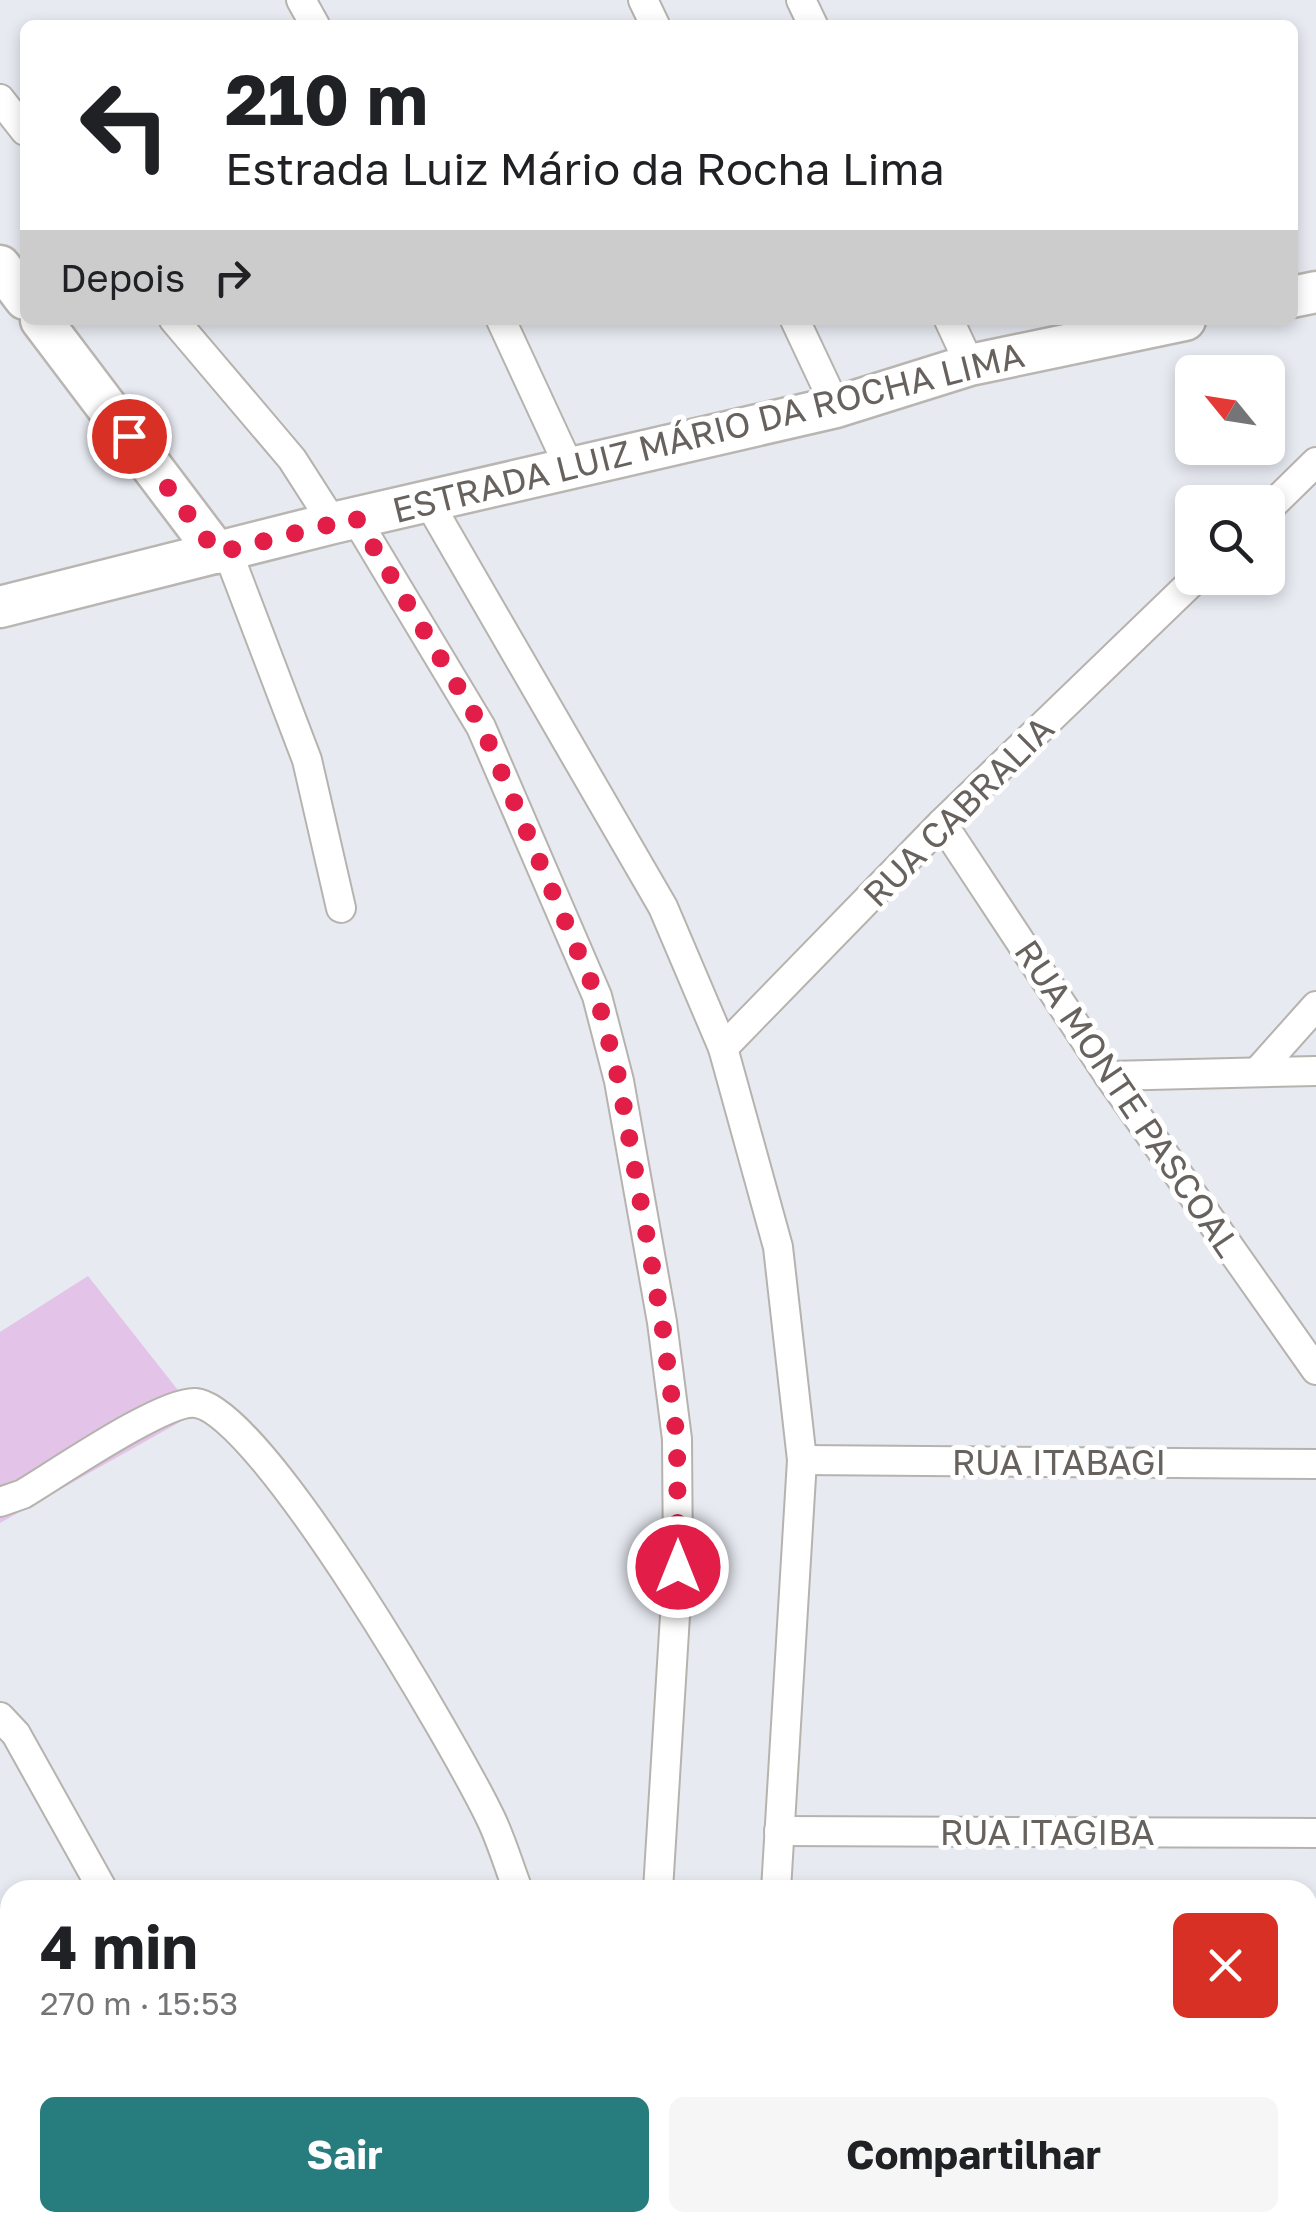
<!DOCTYPE html>
<html lang="pt">
<meta charset="utf-8">
<style>
:root{--surface:#fff;--page:#f6f6f6;--text:#202124;--muted:#757577;--accent:#277d7d}
body{margin:0;font-family:"Golos Text",sans-serif;background:var(--page);color:var(--text);height:100vh;display:flex;flex-direction:column;font-size:38px;white-space:nowrap}
*{box-sizing:border-box;margin:0}
p{font-size:32px;color:var(--muted)}
.icon{flex:none;width:55px;height:55px;fill:none;stroke:currentColor;stroke-width:2;stroke-linecap:round;stroke-linejoin:round}
.map{position:relative;flex:1;overflow:hidden}
.drawer{position:absolute;left:0px;top:1880px;width:1318px;height:352px;display:flex;flex-direction:column;background:var(--surface);border-radius:30px 30px 0 0;box-shadow:0 5px 15px #0003}
.drawer>*{flex:none}
.banner{position:absolute;left:20px;top:20px;width:1278px;height:305px;border-radius:15px;box-shadow:0 5px 15px #0003;background:#fff;color:var(--text);overflow:hidden}
.needle{width:65px;rotate:300deg}
.tools{position:absolute;left:1175px;top:355px;display:grid;gap:20px}
.tools a{display:grid;place-items:center;width:110px;height:110px;border-radius:15px;background:var(--surface);box-shadow:0 5px 15px #0003;font-size:50px}
.pin{position:absolute;display:grid;place-items:center;width:85px;height:85px;color:#fff;margin:-42px;border:5px solid #fff;border-radius:50%;box-shadow:0 2px 10px #0007}
.me{position:absolute;width:110px;margin:-55px;rotate:0deg;stroke-linejoin:round;filter:drop-shadow(0 0 8px #0008)}
.turn{display:flex;align-items:center;gap:35px;height:210px;padding:0 40px;font-size:45px}
.turn .icon{width:130px;height:130px;stroke-width:2.5}
.turn b{display:block;font-size:70px;line-height:85px}
.then{display:flex;align-items:center;height:95px;padding:0 40px;background:#0003;gap:20px;font-size:38px}
.round{display:grid;place-items:center;flex:none;width:105px;height:105px;border-radius:15px;background:var(--page)}
.summary{display:flex;align-items:center;justify-content:space-between;height:170px;padding:0 40px}
h1{font-size:60px;font-weight:700;line-height:75px}
.action{display:flex;gap:20px;margin-top:auto;padding:20px 40px}
.action a{flex:1;height:115px;border-radius:15px;background:var(--accent);color:#fff;font-size:40px;font-weight:700;line-height:115px;text-align:center}
.action a+a{background:var(--page);color:var(--text)}
.map>svg:first-child{display:block}
</style>
<div class="map">
<svg width="1316" height="2231" viewBox="0 0 1316 2231">
<rect width="100%" height="100%" fill="#e7eaf1"/>
<path fill="#e4c3e8" d="M88,1276L196,1413L0,1523V1332Z"/>
<g fill="none" stroke-linecap="round" stroke-linejoin="round">
<defs>
<g id="minor">
<path d="M301,0L315,25"/>
<path d="M643,0L655,25"/>
<path d="M801,0L813,25"/>
<path d="M0,99L25,131"/>
<path d="M174,320L292,459L333,523"/>
<path d="M501,320L571,471"/>
<path d="M795,320L836,407"/>
<path d="M949,320L970,365"/>
<path d="M429,503L663,907L723,1048L778,1247L802,1460L776,1890"/>
<path d="M1268,509L1316,462"/>
<path d="M356,519L481,727L597,996L619,1081L662,1322L677,1439L678,1567L658,1890"/>
<path d="M227,550L307,760L341,908"/>
<path d="M942,823L1109,1076L1316,1370"/>
<path d="M723,1048L942,823L1196,578"/>
<path d="M1258,1071L1316,1006"/>
<path d="M1109,1076L1316,1071"/>
<path d="M802,1460L1316,1464"/>
<path d="M0,1502L23,1494C55,1475 165,1399 196,1403C262,1410 458,1750 491,1819C502,1842 509,1867 518,1890"/>
<path d="M0,1717L16,1734L103,1890"/>
<path d="M779,1831L1316,1833"/>
<path d="M1308,2215H1316"/>
<path d="M283,2222L287,2231"/>
<path d="M523,2231V2222"/>
<path d="M636,2231L637,2222"/>
<path d="M761,2231L762,2222"/>
</g>
<g id="secondary">
<path d="M0,266L25,299"/>
<path d="M1292,297L1316,292"/>
<path d="M41,320L217,553"/>
<path d="M0,607L333,523L836,407L970,365L1185,320"/>
</g>
</defs>
<use href="#minor" stroke="#b6b3af" stroke-width="32"/>
<use href="#secondary" stroke="#b9b5b1" stroke-width="45"/>
<use href="#minor" stroke="#fff" stroke-width="28"/>
<use href="#secondary" stroke="#fff" stroke-width="40"/>
</g>
<g fill="none" stroke-linecap="round" stroke-linejoin="round">
<path stroke="#e11d48" stroke-width="18" stroke-dasharray="0 32.4" d="M129,436L217,553L356,518L482,727L597,996L619,1080L662,1322L677,1439L678,1567"/>
</g>
<g text-anchor="middle" dominant-baseline="central" stroke-width="10" stroke-linejoin="round" paint-order="stroke">
<g font-size="35" fill="#67625e" stroke="#fff">
<text transform="translate(708 432) rotate(-14)">ESTRADA LUIZ MÁRIO DA ROCHA LIMA</text>
<text transform="translate(958 811) rotate(-45)">RUA CABRALIA</text>
<text transform="translate(1128 1098) rotate(56)">RUA MONTE PASCOAL</text>
<text x="1059" y="1462">RUA ITABAGI</text>
<text x="1047" y="1832">RUA ITAGIBA</text>
</g>
</g>
</svg>
<div class="tools">
<a><svg class="needle" viewBox="-14 -14 28 28"><path d="M0-13l5 13h-10z" fill="#e53935"/><path d="M0 13l5-13h-10z" fill="#757577"/></svg></a>
<a><svg class="icon" aria-label="search" viewBox="0 0 24 24"><circle cx="10" cy="10" r="6"/><path d="M15 15l6 6"/></svg></a>
</div>
<div class="pin" style="left:129px;top:436px;background:#d93025"><svg class="icon" aria-label="arrive" viewBox="0 0 24 24"><path d="M6 21V4h12l-3 4 3 4H6"/></svg></div>
<svg class="me" style="left:678px;top:1567px" viewBox="-20 -20 40 40"><circle r="17" fill="#e11d48" stroke="#fff" stroke-width="3"/><path d="M0-11L8 9 0 5-8 9z" fill="#fff"/></svg>
<div class="banner">
<div class="turn"><svg class="icon" aria-label="left" viewBox="0 0 24 24"><path d="M17 20v-9H6M10 6l-5 5 5 5"/></svg><div><b>210 m</b>Estrada Luiz Mário da Rocha Lima</div></div>
<div class="then">Depois<svg class="icon" aria-label="right" viewBox="0 0 24 24"><path d="M7 20v-9h11M14 6l5 5-5 5"/></svg></div>
</div>
<section class="drawer">
<div class="summary"><div><h1>4 min</h1><p>270 m · 15:53</p></div><a class="round" style="background:#d93025;color:#fff"><svg class="icon" aria-label="close" viewBox="0 0 24 24"><path d="M6 6l12 12M18 6L6 18"/></svg></a></div>
<div class="action"><a>Sair</a><a>Compartilhar</a></div>
</section>
</div>
